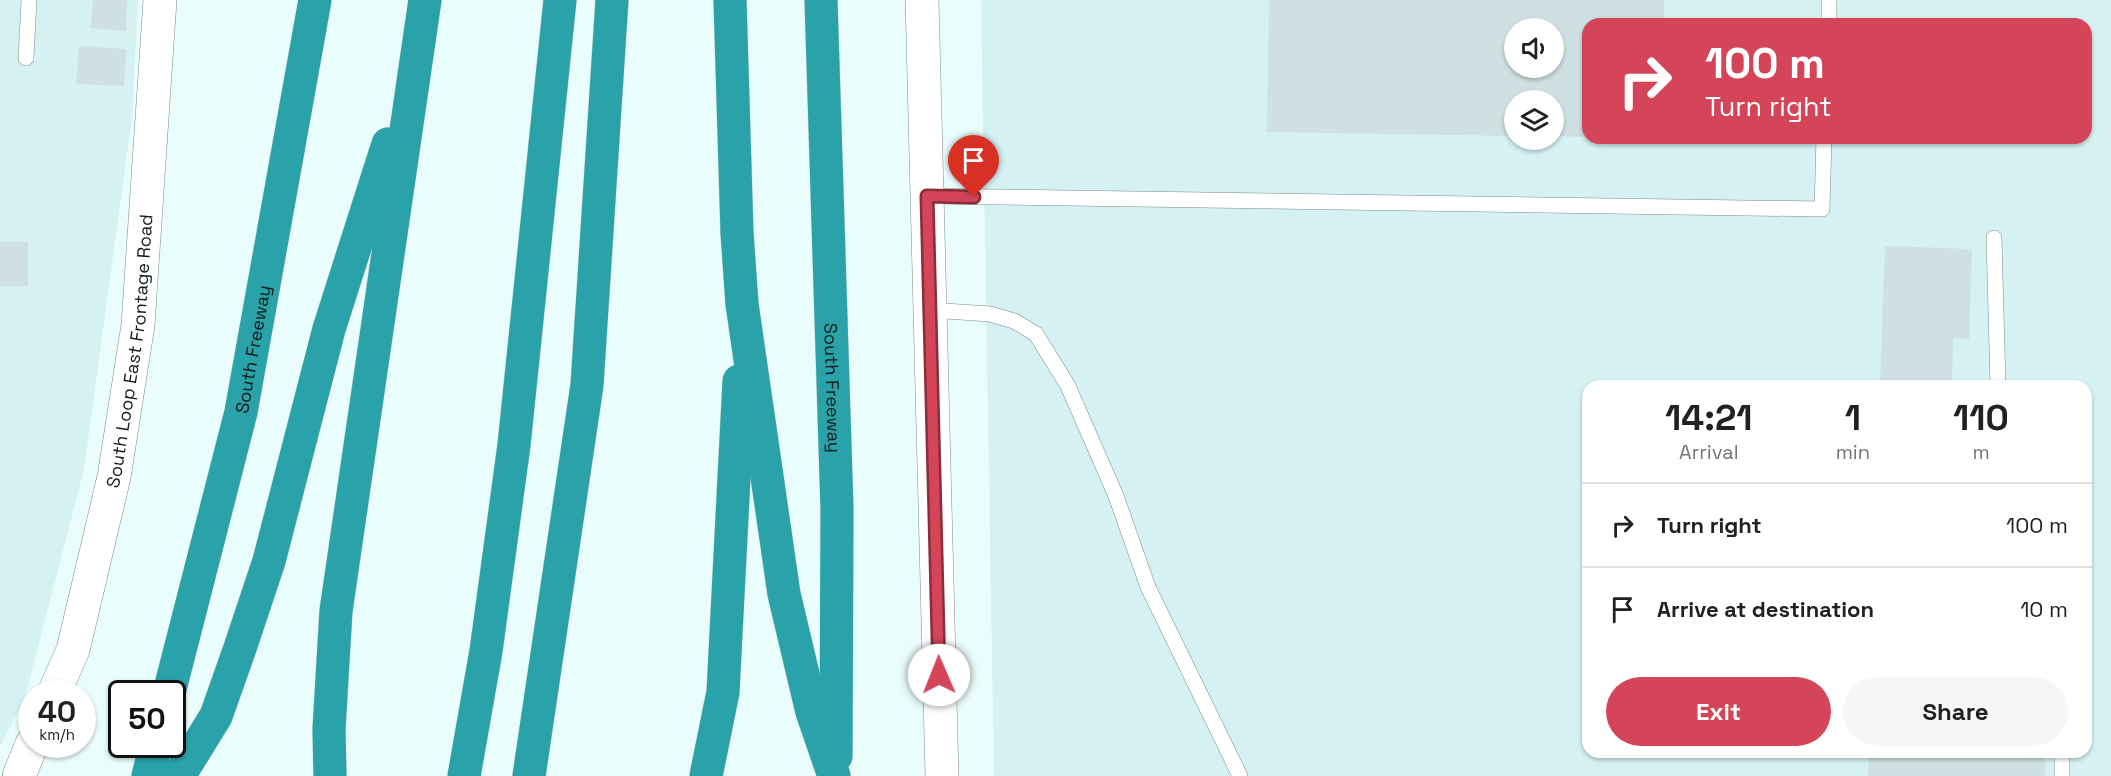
<!DOCTYPE html>
<style>
:root{--surface:#fff;--page:#f6f6f6;--text:#202124;--muted:#757577;--line:#e0e0e0;--accent:#d54559}
body{margin:0;font-family:"Space Grotesk",sans-serif;background:var(--page);color:var(--text);height:100vh;display:flex;flex-direction:column;font-size:22px;white-space:nowrap}
*{box-sizing:border-box;margin:0}
p{font-size:20px;color:var(--muted)}
.icon{flex:none;width:33px;height:33px;fill:none;stroke:currentColor;stroke-width:2;stroke-linecap:round;stroke-linejoin:round}
.map{position:relative;flex:1;overflow:hidden}
.drawer{position:absolute;left:1582px;top:380px;width:510px;height:378px;display:flex;flex-direction:column;background:var(--surface);border-radius:18px;box-shadow:0 2px 4px #0004}
.drawer>*{flex:none}
.top-card{position:absolute;left:1582px;top:18px;width:510px;height:126px;border-radius:18px;box-shadow:0 2px 4px #0004;background:#d54559;color:#fff;overflow:hidden}
.tools{position:absolute;left:1504px;top:18px;display:grid;gap:12px}
.tools a{display:grid;place-items:center;width:60px;height:60px;border-radius:50%;background:var(--surface);box-shadow:0 2px 4px #0004;font-size:30px}
.speed{position:absolute;left:18px;top:680px;display:flex;gap:12px;font-size:30px;font-weight:700;text-align:center}
.speed>*{display:grid;place-content:center;width:78px;height:78px;border-radius:50%;background:var(--surface);box-shadow:0 2px 4px #0004;line-height:1}
.speed small{font-size:15px;font-weight:400}
.speed .limit{border:3px solid #111;border-radius:9px;background:#fff;color:#111}
.pin{position:absolute;display:grid;place-items:center;width:51px;height:51px;color:#fff;margin:-62px -26px;border-radius:50% 50% 50% 0;rotate:-45deg;box-shadow:0 0 6px #0007}
.pin .icon{rotate:45deg}
.me{position:absolute;width:66px;margin:-33px;rotate:359deg;stroke-linejoin:round;filter:drop-shadow(0 0 4px #0008)}
.turn{display:flex;align-items:center;gap:21px;height:126px;padding:0 24px;font-size:27px}
.turn .icon{width:78px;height:78px;stroke-width:2.5}
.turn b{display:block;font-size:42px;line-height:51px}
.eta{display:flex;justify-content:space-evenly;align-items:center;height:102px;text-align:center}
.eta b{font-size:36px;font-weight:700;line-height:42px}
.primary-button{display:flex;gap:12px;margin-top:auto;padding:12px 24px}
.primary-button a{flex:1;height:69px;border-radius:36px;background:var(--accent);color:#fff;font-size:24px;font-weight:700;line-height:69px;text-align:center}
.primary-button a+a{background:var(--page);color:var(--text)}
ul{padding:0;list-style:none}
li{display:flex;align-items:center;gap:18px;height:84px;padding:0 24px;border-top:2px solid var(--line)}
li div{flex:1}
li b{display:block;font-size:22px}
li em{font-style:normal}
.map>svg:first-child{display:block}
</style>
<div class="map">
<svg width="2111" height="776" viewBox="0 0 2111 776">
<rect width="100%" height="100%" fill="#eafdfd"/>
<g fill="#d5f1f2" fill-rule="evenodd">
<path d="M0,0H138L132,117L84,469L25,698L0,746Z"/>
<path d="M981,0H2111V776H994ZM1588,24H2086V138H1588ZM1515,28H1554V68H1515ZM1515,100H1554V140H1515ZM1588,386H2086V752H1588Z"/>
</g>
<g fill="#cee0e1" fill-rule="evenodd">
<path d="M93,0H127L126,31L91,28Z"/>
<path d="M1269,0H1664V24H1588V137L1554,136V100H1515V136L1267,132ZM1515,28H1554V68H1515Z"/>
<path d="M79,46L126,49L124,86L76,84Z"/>
<rect x="0" y="242" width="28" height="44"/>
<path d="M1885,246L1972,249L1969,339L1953,338L1952,386H1880Z"/>
<path d="M1869,752H2045V776H1868Z"/>
</g>
<g fill="none" stroke-linecap="round" stroke-linejoin="round">
<defs>
<g id="lane">
<path d="M1829,24V0"/>
<path d="M26,58L29,0"/>
<path d="M927,196L1822,209L1824,138"/>
<path d="M1994,238L1998,386"/>
<path d="M930,310L990,314L1014,321L1036,334L1068,386L1116,496L1148,587L1240,776"/>
<path d="M2062,776V752"/>
</g>
<g id="secondary">
<path d="M922,0L942,776"/>
<path id="s1" d="M54,693L73,650L114,477L138,325L160,0"/>
<path d="M19,776L32,744"/>
</g>
<g id="highway">
<path d="M730,0L737,233L742,304L784,594L812,712L834,776"/>
<path id="s2" d="M821,0L837,509L836,756"/>
<path id="s3" d="M169,693L241,412L315,0"/>
<path d="M148,776L156,744"/>
<path d="M179,776L216,716L240,648L269,561L329,329L388,144"/>
<path d="M330,776L329,729L336,611L425,0"/>
<path d="M464,776L486,651L514,445L560,0"/>
<path d="M529,776L587,385L612,0"/>
<path d="M706,776L723,692L739,381"/>
</g>
</defs>
<use href="#lane" stroke="#7b8c8d" stroke-width="16"/>
<use href="#secondary" stroke="#7b8c8d" stroke-width="34"/>
<use href="#highway" stroke="#d9dada" stroke-width="34"/>
<use href="#lane" stroke="#fff" stroke-width="15"/>
<use href="#secondary" stroke="#fff" stroke-width="33"/>
<use href="#highway" stroke="#29a3a9" stroke-width="33"/>
</g>
<g fill="none" stroke-linecap="round" stroke-linejoin="round">
<defs>
<path id="route" d="M939,675L927,196L974,197"/>
</defs>
<use href="#route" stroke="#8a2d3a" stroke-width="15"/>
<use href="#route" stroke="#d54559" stroke-width="10"/>
</g>
<g text-anchor="middle" dominant-baseline="central" stroke-width="5" stroke-linejoin="round" paint-order="stroke">
<g font-size="18" fill="#131919" stroke="#fff">
<text stroke="none"><textPath href="#s3" startOffset="354">South Freeway</textPath></text>
<text stroke="none"><textPath href="#s1" startOffset="352">South Loop East Frontage Road</textPath></text>
<text stroke="none"><textPath href="#s2" startOffset="388">South Freeway</textPath></text>
</g>
</g>
</svg>
<div class="tools">
<a><svg class="icon" aria-label="sound" viewBox="0 0 24 24"><path d="M4 9h4l5-4v14l-5-4H4zM17 9q2 3 0 6"/></svg></a>
<a><svg class="icon" aria-label="layers" viewBox="0 0 24 24"><path d="M12 4l9 5-9 5-9-5zM3 14l9 5 9-5"/></svg></a>
</div>
<div class="speed"><div>40<small>km/h</small></div><div class="limit">50</div></div>
<div class="pin" style="left:974px;top:197px;background:#d93025"><svg class="icon" aria-label="arrive" viewBox="0 0 24 24"><path d="M6 21V4h12l-3 4 3 4H6"/></svg></div>
<svg class="me" style="left:939px;top:675px" viewBox="-20 -20 40 40"><circle r="19" fill="#fff"/><path d="M0-13L10 11 0 6-10 11z" fill="#d54559"/></svg>
<div class="top-card">
<div class="turn"><svg class="icon" aria-label="right" viewBox="0 0 24 24"><path d="M7 20v-9h11M14 6l5 5-5 5"/></svg><div><b>100 m</b>Turn right</div></div>
</div>
<section class="drawer">
<div class="eta">
<div><b>14:21</b><p>Arrival</p></div>
<div><b>1</b><p>min</p></div>
<div><b>110</b><p>m</p></div>
</div>
<ul>
<li><svg class="icon" aria-label="right" viewBox="0 0 24 24"><path d="M7 20v-9h11M14 6l5 5-5 5"/></svg><div><b>Turn right</b></div><em>100 m</em></li>
<li><svg class="icon" aria-label="arrive" viewBox="0 0 24 24"><path d="M6 21V4h12l-3 4 3 4H6"/></svg><div><b>Arrive at destination</b></div><em>10 m</em></li>
</ul>
<div class="primary-button"><a>Exit</a><a>Share</a></div>
</section>
</div>
